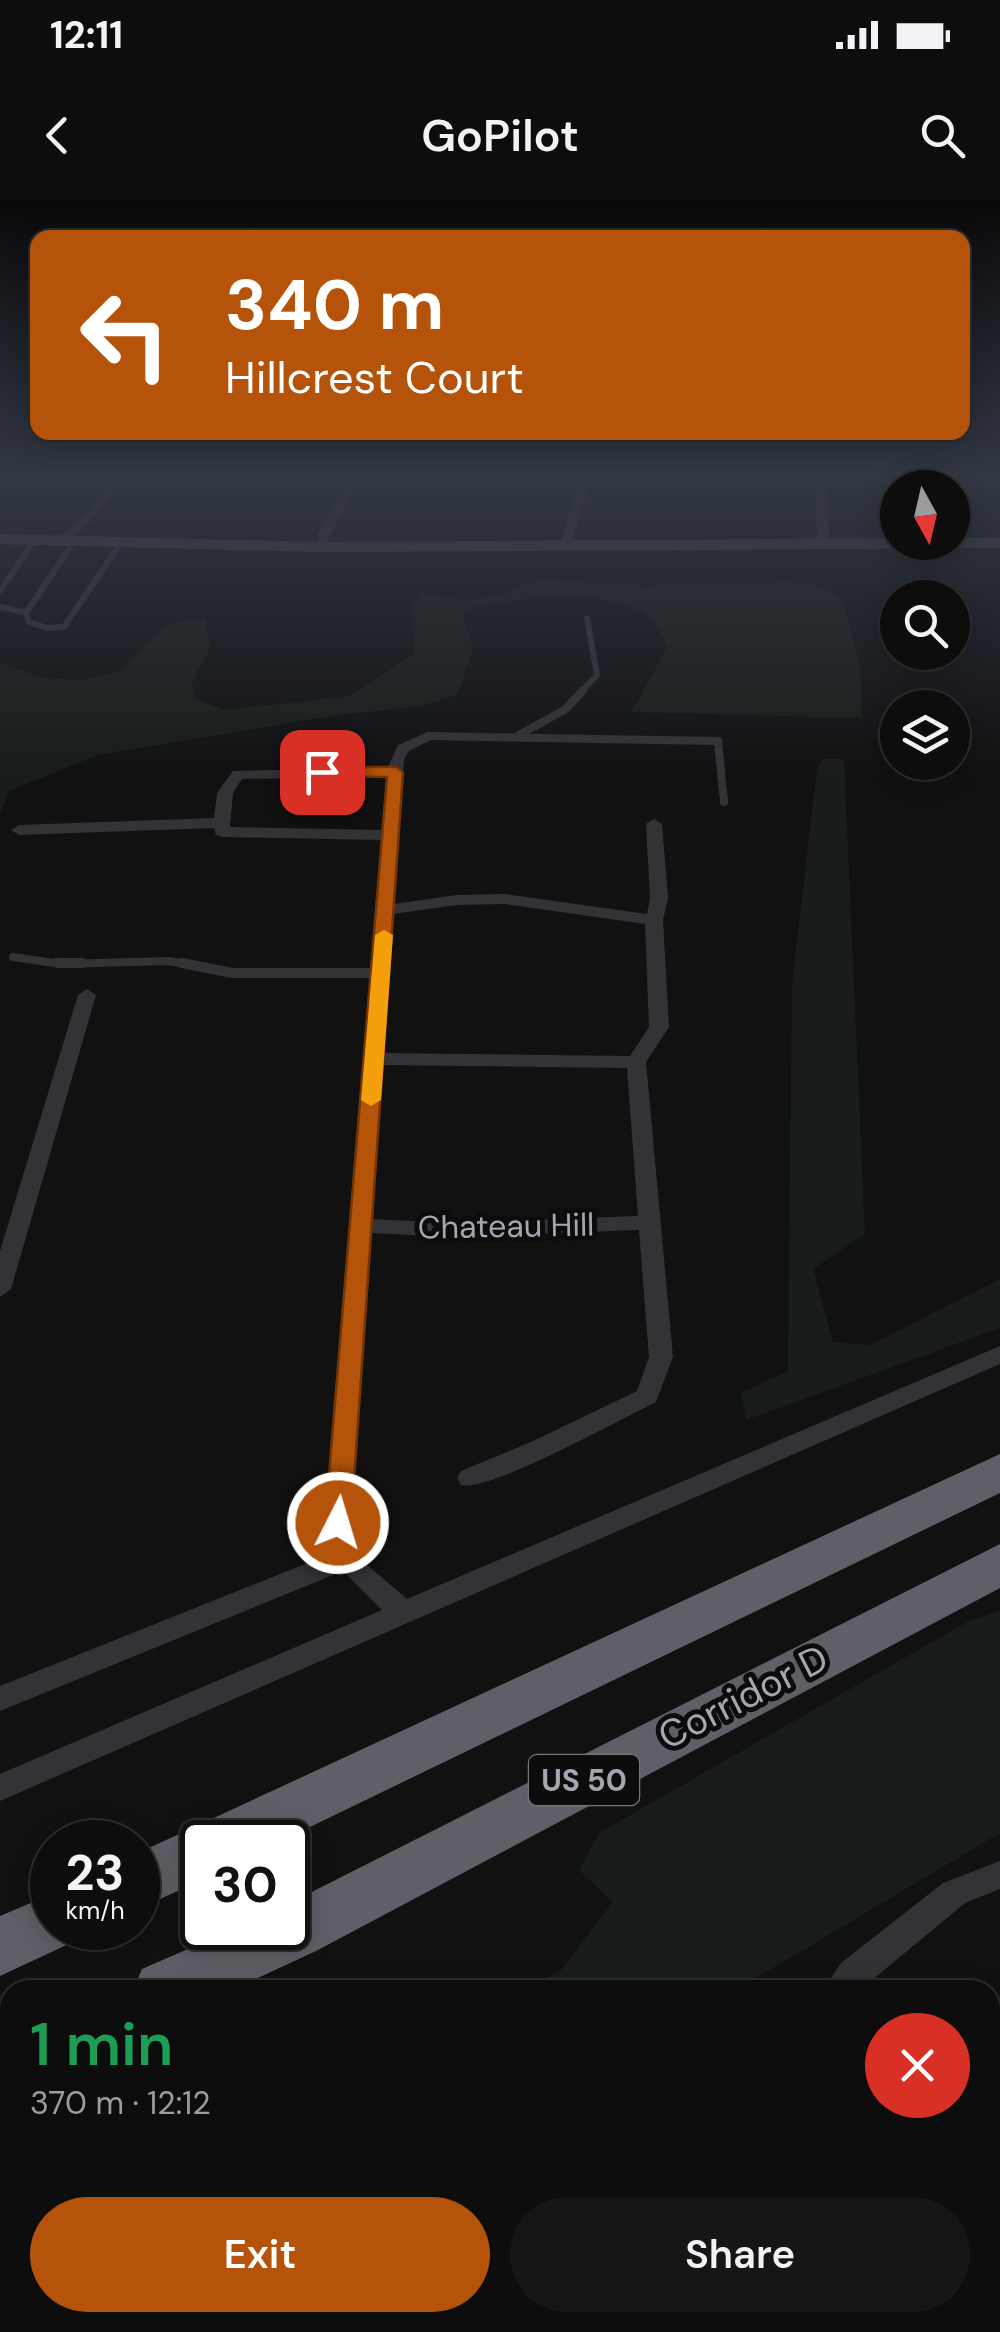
<!DOCTYPE html>
<meta charset="utf-8">
<style>
:root{--surface:#0d0d0e;--page:#161617;--text:#f1f3f6;--muted:#9a9c9e;--line:#2d2d2e;--accent:#b45309}
body{margin:0;font-family:"DM Sans",sans-serif;background:var(--page);color:var(--text);height:100vh;display:flex;flex-direction:column;font-size:38px;white-space:nowrap}
*{box-sizing:border-box;margin:0}
p{font-size:32px;color:var(--muted)}
.icon{flex:none;width:55px;height:55px;fill:none;stroke:currentColor;stroke-width:2;stroke-linecap:round;stroke-linejoin:round}
.map{position:relative;flex:1;overflow:hidden}
.side{position:absolute;left:0px;top:1780px;width:1000px;height:352px;display:flex;flex-direction:column;background:var(--surface);border-radius:30px 30px 0 0;box-shadow:0 5px 25px #0003,0 0 0 2px var(--line)}
.side>*{flex:none}
.guide{position:absolute;left:30px;top:30px;width:940px;height:210px;border-radius:20px;box-shadow:0 5px 25px #0003,0 0 0 2px var(--line);background:#b45309;color:#fff;overflow:hidden}
.needle{width:65px;rotate:172deg}
.buttons{position:absolute;left:880px;top:270px;display:grid;gap:20px}
.buttons a{display:grid;place-items:center;width:90px;height:90px;border-radius:50%;background:var(--surface);box-shadow:0 5px 25px #0003,0 0 0 2px var(--line);font-size:50px}
.speed{position:absolute;left:30px;top:1620px;display:flex;gap:20px;font-size:50px;font-weight:700;text-align:center}
.speed>*{display:grid;place-content:center;width:130px;height:130px;border-radius:50%;background:var(--surface);box-shadow:0 5px 25px #0003,0 0 0 2px var(--line);line-height:1}
.speed small{font-size:25px;font-weight:400}
.speed .limit{border:5px solid #111;border-radius:15px;background:#fff;color:#111}
.pin{position:absolute;display:grid;place-items:center;width:85px;height:85px;color:#fff;margin:-42px;border-radius:20px;box-shadow:0 5px 15px #0006}
.me{position:absolute;width:110px;margin:-55px;rotate:5deg;stroke-linejoin:round;filter:drop-shadow(0 0 8px #0008)}
.turn{display:flex;align-items:center;gap:35px;height:210px;padding:0 30px;font-size:45px}
.turn .icon{width:130px;height:130px;stroke-width:2.5}
.turn b{display:block;font-size:70px;line-height:85px}
.round{display:grid;place-items:center;flex:none;width:105px;height:105px;border-radius:52px;background:var(--page)}
.headline{display:flex;align-items:center;justify-content:space-between;height:170px;padding:0 30px}
h1{font-size:60px;font-weight:600;line-height:75px;color:#1e9e55}
.action{display:flex;gap:20px;margin-top:auto;padding:20px 30px}
.action a{flex:1;height:115px;border-radius:60px;background:var(--accent);color:#fff;font-size:40px;font-weight:600;line-height:115px;text-align:center}
.action a+a{background:var(--page);color:var(--text)}
.status{display:flex;justify-content:space-between;align-items:center;height:70px;padding:0 50px;background:var(--surface);direction:ltr}
.status svg{height:28px;fill:currentColor}
header{display:flex;justify-content:space-between;align-items:center;height:130px;padding:0 30px;background:var(--surface);font-size:45px;font-weight:600}
.map>svg:first-child{display:block}
</style>
<div class="status"><b>12:11</b><svg viewBox="0 0 49 12"><path d="M0 12V9h3v3zM5 12V6h3v6zM10 12V3h3v9zM15 12V0h3v12zM26 1h20v11H26zM47 4h2v5h-2z"/></svg></div>
<header><svg class="icon" aria-label="back" viewBox="0 0 24 24"><path d="M15 5l-7 7 7 7"/></svg>GoPilot<svg class="icon" aria-label="search" viewBox="0 0 24 24"><circle cx="10" cy="10" r="6"/><path d="M15 15l6 6"/></svg></header>
<div class="map">
<svg width="1000" height="2132" viewBox="0 0 1000 2132">
<rect width="100%" height="100%" fill="#111112"/>
<g fill="#181d19">
<path d="M536,378L645,386L793,381L825,388L844,402L860,466L862,518L631,512L668,447C663,438 656,421 647,415C606,387 506,397 462,411L473,448L458,494L421,506L330,516L97,555L9,591L0,614V463L42,478L82,480L120,471L165,425L205,418L210,448L192,482L195,499L224,510L350,496L414,454L411,406L421,392C458,403 504,402 536,378Z"/>
<path d="M823,559H844L865,1034L813,1069L833,1142L870,1145L1000,1079V1128L746,1220L741,1192L788,1172L792,785L817,568Z"/>
<path d="M1000,1411V1633L736,1790H521L560,1771L613,1702L579,1670L599,1633L969,1421Z"/>
<path d="M10,2052V2122L168,2123L152,2132H0V2059Z"/>
</g>
<g fill="none" stroke-linecap="round" stroke-linejoin="round">
<g stroke="#333337" stroke-width="6">
<path d="M73,343L26,413L29,422L47,428L64,427L120,344"/>
<path d="M0,391L34,341"/>
<path d="M0,407L27,413"/>
<path d="M581,492L597,475L587,418"/>
</g>
<g stroke="#333337" stroke-width="8">
<path d="M519,535L566,509L583,490"/>
<path d="M428,536L718,541L724,602"/>
<path d="M13,757L61,764L169,761L195,766"/>
</g>
<g stroke="#333337" stroke-width="10">
<path d="M57,763H82"/>
<path d="M182,763L232,773H381"/>
</g>
<g fill="#333337" fill-rule="evenodd">
<path d="M117,277H128L89,323L64,345H56V339L81,319Z"/>
<path d="M351,277H362L330,334L327,347L317,350L318,334Z"/>
<path d="M580,277H592L571,346L565,350L559,346Z"/>
<path d="M816,277H828L829,344L823,348L817,344Z"/>
<path d="M428,532L435,536L433,539L409,551L404,559L394,704L457,695L505,694L647,714L650,698L646,624L654,619L662,624L668,698L663,720L669,827L646,862L673,1157L656,1202C623,1218 488,1293 461,1285L457,1278L461,1271L531,1242L637,1191L649,1157L639,1030L450,1037L371,1033L351,1323L367,1365L407,1399L1000,1146V1164L0,1601V1574L382,1410L343,1371L0,1511V1486L335,1352L325,1323L382,640L222,637L216,635L214,628L19,635L11,630L19,625L214,618L217,593L233,571L388,567L398,545ZM387,577L383,630L230,627L233,593L242,579ZM505,704L645,724L649,827L630,856L383,853L393,714L457,705ZM383,865L627,868L638,1016L450,1023L372,1019Z"/>
<path d="M87,789L96,795L11,1089L0,1097V1051L78,795Z"/>
<path d="M1000,1661V1689L965,1703L860,1790H823L841,1763L943,1683Z"/>
<path d="M645,2122H683L680,2132H642Z"/>
</g>
<path fill="#414247" fill-rule="evenodd" d="M0,334L321,342L898,338V342H952V338H1000V348L321,352L0,344Z"/>
<g fill="#5f6067" fill-rule="evenodd">
<path d="M1000,1254V1293L279,1642H202V1680L138,1709V1653Z"/>
<path d="M1000,1344V1388L316,1751L232,1790H133L142,1769L236,1728H288V1704Z"/>
<path d="M52,1694V1728H80L73,1742L0,1776V1716Z"/>
<path d="M10,1828V1893L0,1897V1832Z"/>
</g>
</g>
<linearGradient id="sky" x2="0" y2="1"><stop stop-color="#09090a"/><stop offset="0.48" stop-color="#323844"/><stop offset="1" stop-color="#323844" stop-opacity="0"/></linearGradient>
<rect width="1000" height="576" fill="url(#sky)"/>
<path fill="#b45309" stroke="#753606" stroke-width="2.5" d="M396,567L403,572L351,1323L347,1330H328L325,1323L387,577L322,576L314,572L322,567Z"/>
<path fill="#f59e0b" d="M384,730L393,735L381,900L371,906L361,900L375,735Z"/>
<g text-anchor="middle" dominant-baseline="central" stroke-width="10" stroke-linejoin="round" paint-order="stroke">
<rect fill="#0c0c0d" stroke="#767880" stroke-width="2.5" x="529" y="1555" width="110" height="50" rx="8"/>
<g font-size="30" font-weight="bold" fill="#a4a6b2">
<text x="584" y="1580">US 50</text>
</g>
<g font-size="32" fill="#a4a6b2" stroke="#0c0c0d">
<text transform="translate(506 1026) rotate(-1)">Chateau Hill</text>
</g>
<g font-size="38" fill="#a4a6b2" stroke="#0c0c0d">
<text transform="translate(743 1497) rotate(-27)">Corridor D</text>
</g>
</g>
</svg>
<div class="buttons">
<a><svg class="needle" viewBox="-14 -14 28 28"><path d="M0-13l5 13h-10z" fill="#e53935"/><path d="M0 13l5-13h-10z" fill="#9a9c9e"/></svg></a>
<a><svg class="icon" aria-label="search" viewBox="0 0 24 24"><circle cx="10" cy="10" r="6"/><path d="M15 15l6 6"/></svg></a>
<a><svg class="icon" aria-label="layers" viewBox="0 0 24 24"><path d="M12 4l9 5-9 5-9-5zM3 14l9 5 9-5"/></svg></a>
</div>
<div class="speed"><div>23<small>km/h</small></div><div class="limit">30</div></div>
<div class="pin" style="left:322px;top:572px;background:#d93025"><svg class="icon" aria-label="arrive" viewBox="0 0 24 24"><path d="M6 21V4h12l-3 4 3 4H6"/></svg></div>
<svg class="me" style="left:338px;top:1323px" viewBox="-20 -20 40 40"><circle r="17" fill="#b45309" stroke="#fff" stroke-width="3"/><path d="M0-11L8 9 0 5-8 9z" fill="#fff"/></svg>
<div class="guide">
<div class="turn"><svg class="icon" aria-label="left" viewBox="0 0 24 24"><path d="M17 20v-9H6M10 6l-5 5 5 5"/></svg><div><b>340 m</b>Hillcrest Court</div></div>
</div>
<section class="side">
<div class="headline"><div><h1>1 min</h1><p>370 m · 12:12</p></div><a class="round" style="background:#d93025;color:#fff"><svg class="icon" aria-label="close" viewBox="0 0 24 24"><path d="M6 6l12 12M18 6L6 18"/></svg></a></div>
<div class="action"><a>Exit</a><a>Share</a></div>
</section>
</div>
